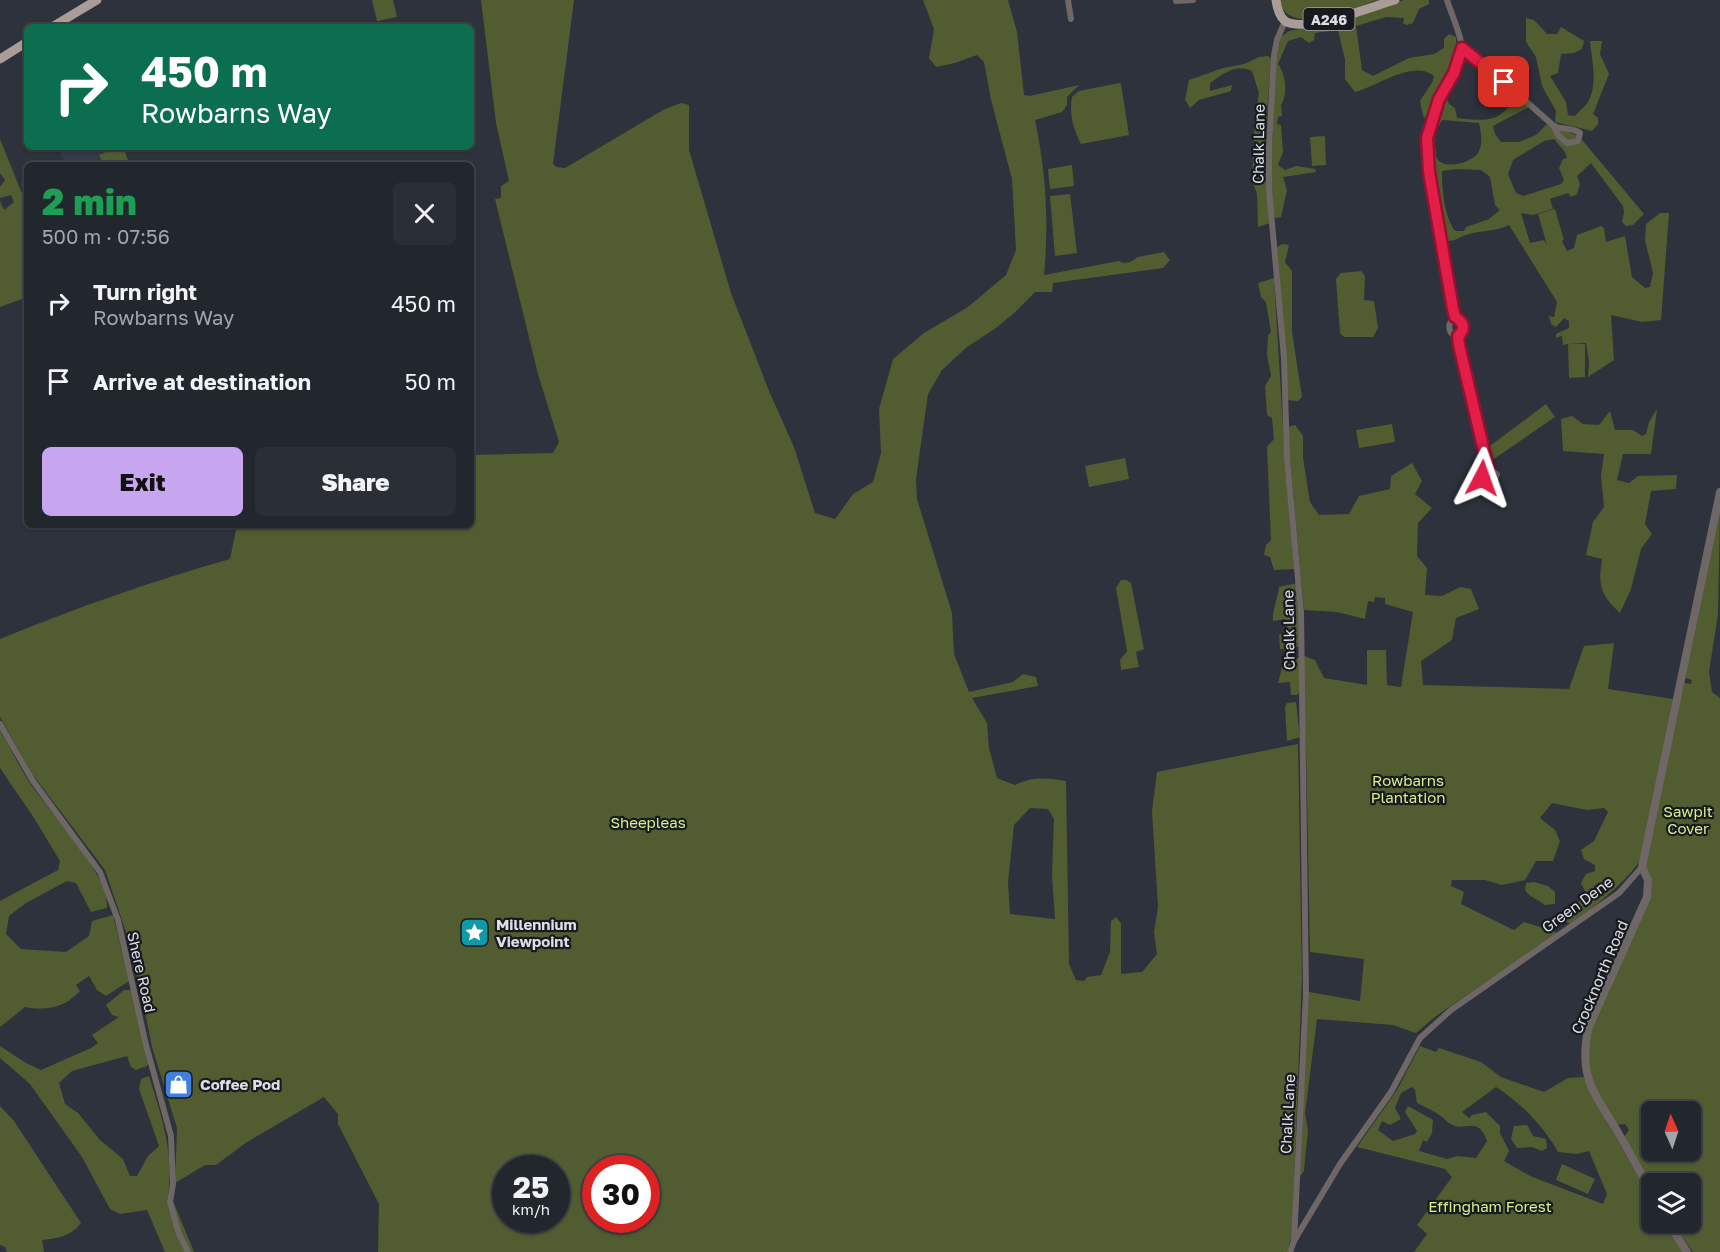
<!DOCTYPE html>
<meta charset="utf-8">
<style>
:root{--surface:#22262d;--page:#2a2e35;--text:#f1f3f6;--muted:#a2a5aa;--line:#3f4349;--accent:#c8a6ef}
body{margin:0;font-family:"Golos Text",sans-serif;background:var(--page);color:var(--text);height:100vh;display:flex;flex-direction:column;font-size:22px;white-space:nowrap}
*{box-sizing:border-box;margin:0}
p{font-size:20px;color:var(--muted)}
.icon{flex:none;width:33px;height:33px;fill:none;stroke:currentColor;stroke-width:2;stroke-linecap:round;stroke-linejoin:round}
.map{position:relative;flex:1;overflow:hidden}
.details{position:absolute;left:24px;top:162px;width:450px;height:366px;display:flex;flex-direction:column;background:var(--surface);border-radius:9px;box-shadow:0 2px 4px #0004,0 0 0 2px var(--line)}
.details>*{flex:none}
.guide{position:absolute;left:24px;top:24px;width:450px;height:126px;border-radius:9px;box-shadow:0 2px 4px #0004,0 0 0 2px var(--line);background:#0b6e4f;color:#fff;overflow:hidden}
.needle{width:39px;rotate:357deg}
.controls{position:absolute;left:1641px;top:1101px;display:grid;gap:12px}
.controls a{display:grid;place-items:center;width:60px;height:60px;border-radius:9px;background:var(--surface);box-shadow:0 2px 4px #0004,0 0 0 2px var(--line);font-size:30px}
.speed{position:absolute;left:492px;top:1155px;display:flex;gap:12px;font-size:30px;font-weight:700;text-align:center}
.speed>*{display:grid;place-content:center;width:78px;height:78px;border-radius:50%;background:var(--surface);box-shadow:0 2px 4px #0004,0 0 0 2px var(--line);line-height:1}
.speed small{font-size:15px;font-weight:400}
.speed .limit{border:9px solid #d22;background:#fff;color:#111}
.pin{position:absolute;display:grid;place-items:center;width:51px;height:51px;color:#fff;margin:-26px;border-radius:12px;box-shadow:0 3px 9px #0006}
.me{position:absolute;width:66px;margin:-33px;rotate:4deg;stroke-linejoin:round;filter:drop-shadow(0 0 4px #0008)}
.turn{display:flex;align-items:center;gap:21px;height:126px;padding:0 18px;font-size:27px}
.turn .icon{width:78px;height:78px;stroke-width:2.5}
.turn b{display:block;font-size:42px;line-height:51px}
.round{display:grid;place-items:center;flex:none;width:63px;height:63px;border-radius:9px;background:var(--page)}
.overview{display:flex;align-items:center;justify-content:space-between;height:102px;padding:0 18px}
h1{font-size:36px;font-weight:800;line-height:45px;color:#1e9e55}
.primary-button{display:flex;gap:12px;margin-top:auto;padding:12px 18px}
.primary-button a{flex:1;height:69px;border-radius:9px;background:var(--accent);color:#111;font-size:24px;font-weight:800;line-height:69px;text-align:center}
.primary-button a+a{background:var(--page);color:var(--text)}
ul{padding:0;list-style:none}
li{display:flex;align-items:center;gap:18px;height:78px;padding:0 18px}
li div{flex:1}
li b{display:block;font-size:22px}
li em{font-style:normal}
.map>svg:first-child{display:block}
</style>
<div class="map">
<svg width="1720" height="1252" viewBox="0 0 1720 1252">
<rect width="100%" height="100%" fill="#2d323c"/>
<path fill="#333b4a" d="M58,147H123L130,165H65Z"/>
<g fill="#525c31" fill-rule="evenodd">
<path d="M372,0H393L397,17L377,21Z"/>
<path d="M481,0H574L553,164L557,167L565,168L663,110L681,103L689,105V150L731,293L769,391L794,447L815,513L835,519L853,494L873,482L881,453L879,409L893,359L924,333L968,307L1006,275L1016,250L1012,179L991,100L984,62L977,55L955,63L936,67L929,58L934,29L923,0H1008L1017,32L1024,95L1030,96L1079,85L1067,97V105L1062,112L1035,120C1046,171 1049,223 1044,275L1119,261L1123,263L1130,262L1138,257L1164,252L1170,260L1163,268L1053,283L1052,292H1035L1014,313L996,328L967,347L942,370L928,394L916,479L917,499L952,613L954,654L969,692L1013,682L1023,674L1036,677L1038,686L972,698L987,723L989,748L997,778L1015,785C1033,776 1046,778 1066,781L1069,964L1076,980L1084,981L1087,977L1101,975L1110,952L1111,921L1116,917L1121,923V974L1142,972L1157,954L1154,932L1158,907L1152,811L1157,772L1298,744L1302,977L1292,1234L1287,1252H378L379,1204L338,1124V1114L324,1097L247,1142L216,1165H205L175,1183L177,1128L152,1047L139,981L127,935L105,870L33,775L0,717V639C76,608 152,581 230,559L237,525H471V455L553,453L559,442L538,374L495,199L501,198V186L509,181L496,123ZM1030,808L1048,809L1054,819L1052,875L1055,919L1010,914L1008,882L1014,825ZM506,1168H556V1220H506ZM596,1168H646V1220H596Z"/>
<path d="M1278,0H1378C1352,8 1290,39 1278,0Z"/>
<path d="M1404,0H1429V4L1419,9L1413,23L1407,25L1403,23L1404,18L1386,17L1356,26L1362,70L1373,76L1409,58L1434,54L1444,48V39L1449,34L1456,37C1459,68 1438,91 1427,119L1423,116L1420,101L1433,81L1434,76C1414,59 1378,86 1355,92L1345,79V60L1338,30L1315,33L1314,40L1309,43L1301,37L1288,41L1278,64C1286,74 1288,95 1281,105L1282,116L1278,117L1277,124L1281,125L1283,152L1278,165L1285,170L1296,166L1315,169L1316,172L1283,177L1287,190L1281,217L1276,218L1273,215L1271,177L1275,61L1281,37L1289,31L1323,25Z"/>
<path d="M1526,18L1534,20L1547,34H1557L1561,27L1584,41L1582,49L1574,53L1561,54L1558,73L1550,76L1566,102L1568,115L1575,116C1579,111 1585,107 1588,102C1598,85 1592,60 1590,41H1602L1600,54L1609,74L1593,114L1598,118V124L1592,131L1555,122L1556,111L1542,86L1536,57L1526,42Z"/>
<path d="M1268,56L1271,59L1264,156L1270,223L1258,227L1257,194L1252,180L1255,118L1259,93L1252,71C1236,63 1223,74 1210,83V91L1232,85L1231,91L1199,100L1190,108L1185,100L1189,80L1223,68L1244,64L1259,57Z"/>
<path d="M1119,83L1121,84L1129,135L1081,144C1073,128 1069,115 1072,97L1079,91Z"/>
<path d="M1516,96L1529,107L1493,126L1495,134L1501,142H1519L1536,135L1547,124L1576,135L1583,141L1644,214L1633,225L1626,226L1622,222L1624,212L1623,206L1591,163L1577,176L1580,184L1577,194L1571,197L1568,193L1550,199L1553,209L1533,215L1521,213L1530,243L1544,240L1547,245L1538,214L1555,209L1564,240L1562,241L1567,251L1574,248L1577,235L1601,226L1604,228L1606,242L1625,236L1632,277L1645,288L1650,287L1653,273L1645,240L1646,224L1660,213H1669L1661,320L1642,322L1611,315L1614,360L1588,377L1589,362L1586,343L1569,344H1585V377L1569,378L1568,344L1563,345L1562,336L1556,338V334L1569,328V321L1564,318L1556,327L1551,324L1549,316L1554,317L1557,302L1509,225C1496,232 1480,230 1466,235C1459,237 1456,241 1448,241L1443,237L1428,148L1431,127L1442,99L1446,97L1449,104L1455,108L1457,118C1485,121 1500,124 1516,96ZM1442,120L1479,123C1481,132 1483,142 1479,151C1475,162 1446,170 1438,160C1435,156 1436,151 1435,146C1434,134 1436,131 1442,120ZM1554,139L1565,152L1567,158L1563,159L1559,168L1564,180L1561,184L1523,196L1516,193L1508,174L1513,160L1544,141ZM1458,169L1481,170L1490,177L1495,205L1500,210L1489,219L1466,227L1464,231H1455C1444,215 1442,190 1442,171Z"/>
<path d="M1325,136L1326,165L1312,166L1310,137Z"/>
<path d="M0,139L27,206V297L0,307V201L4,210L14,202L11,195L0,198V187L5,180L0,173Z"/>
<path d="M104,147H123L130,165H107L105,160L102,161L99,155L106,152Z"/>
<path d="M1072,165L1074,186L1050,189L1048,169Z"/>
<path d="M1070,194L1077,253L1055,256L1050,196Z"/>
<path d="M1282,244L1289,245L1285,262L1292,271V332L1302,397L1298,401L1287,400L1277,247Z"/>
<path d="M1361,271L1365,276L1364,300L1374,301L1378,328L1373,337H1344L1340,333L1336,279L1341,273Z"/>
<path d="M1274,278L1285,460L1295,569L1274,570L1270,557L1264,555L1266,545L1271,540L1267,447L1274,439L1272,418L1267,415L1265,386L1271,376L1267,355L1268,335L1271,332L1266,302L1261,297L1258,283Z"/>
<path d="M1546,404L1555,417L1491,461L1487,448Z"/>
<path d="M1657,409L1651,454H1623L1617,480L1629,483L1638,476L1677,475L1676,489L1651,491L1645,524L1652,534L1641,549L1631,589L1620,613C1600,594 1598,586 1602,559L1586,555L1593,522L1604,507L1601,476L1604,454L1563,451L1561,419L1572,416L1583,424L1599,425L1610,411L1615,430H1633L1642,436L1646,434L1649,422Z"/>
<path d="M1392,424L1395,442L1359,448L1356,430Z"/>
<path d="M1295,425L1303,436V458L1310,502L1319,515L1349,514L1359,496L1390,489L1391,476L1412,463L1422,481L1415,494L1432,508L1418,523L1417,556L1427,568L1425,595L1442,596L1460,587L1471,589L1479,609L1456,618L1452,640L1421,661L1423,685L1569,689L1584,646L1614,643L1608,689L1673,699L1640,861C1621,887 1597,904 1571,924L1561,920V916L1587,895L1581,883L1586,874L1595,871V865L1584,859L1581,850L1594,841L1608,812L1604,808L1587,810L1552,803L1540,818L1555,830L1560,841L1553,861H1536L1525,880L1502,885L1485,880H1452L1451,886L1464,892L1461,904L1514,930L1524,922L1556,932L1555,935L1436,1016L1416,1033L1393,1025L1317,1019L1305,1113L1308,1131L1305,1159L1304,1171L1298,1179L1309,992L1360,1001L1364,959L1310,952L1306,744L1303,715L1304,656L1315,660L1324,678L1367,685V650H1386L1387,685L1401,687L1413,612L1385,604V598L1375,597L1374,602L1368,601L1365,619L1337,612L1304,610L1287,427Z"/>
<path d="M1125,458L1129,479L1089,487L1085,466Z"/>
<path d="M1720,509L1718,614L1709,672L1712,692L1720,698V1252H1693L1673,1223L1690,1222V1184L1651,1185L1624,1137L1629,1130L1625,1124L1617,1125C1594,1089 1581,1074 1591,1029L1649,901L1645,861L1684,683L1691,684L1692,680L1685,678ZM1652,1112H1690V1150H1652Z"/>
<path d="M1121,580H1127L1131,583L1144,649L1136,652L1139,667L1121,670L1120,660L1127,651L1116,588Z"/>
<path d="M1297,583L1299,646L1294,649H1280L1279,635L1288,630L1285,619L1273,621C1272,610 1278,598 1279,587Z"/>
<path d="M1291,657L1299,658V693L1297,695H1291L1290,682L1278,683L1282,667L1288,664Z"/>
<path d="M1296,702L1300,737L1287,741L1285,707L1287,703Z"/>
<path d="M0,730C10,747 19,766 30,783C49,811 111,876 107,908L91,912L76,883L67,881L26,903L9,916L6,934L21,949L66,952L89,936L92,921L113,915L129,981L106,996L97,990L89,976L76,985L80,991C64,1008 47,1011 25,1007L0,1027V901L58,870L60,861L34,818L0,768Z"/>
<path d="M1534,882L1548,886L1555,892V904L1545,905C1538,899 1530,898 1525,890L1526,883Z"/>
<path d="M124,990H131L149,1062L147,1066L136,1070L131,1067L127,1056L72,1071L59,1083L65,1104L78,1113L100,1140L123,1159L130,1176H137L148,1156L159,1146L139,1089L141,1079L149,1076C163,1121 175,1155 167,1202L173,1201L194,1252H165L147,1210L120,1214L110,1209L82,1157L30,1084L0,1058V1046L26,1063L41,1070L91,1048L98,1043L92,1035L119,1017L112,1015L106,1005Z"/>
<path d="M1420,1046L1436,1052L1439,1048L1481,1062L1501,1077L1544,1092L1568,1078L1584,1077L1592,1096L1651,1198L1652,1222L1666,1223L1684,1252H1414L1427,1234L1417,1225L1452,1177L1445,1169L1357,1147L1397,1090ZM1412,1087L1415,1090L1417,1103C1425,1107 1434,1111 1442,1117C1445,1118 1446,1122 1449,1123C1464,1134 1478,1114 1487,1141L1476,1158L1457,1156L1447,1159L1419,1151L1423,1140L1427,1142L1432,1133L1433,1120L1408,1106L1405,1112L1417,1131L1415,1134L1393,1141L1378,1130L1382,1121L1390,1125L1401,1119L1395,1108L1401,1093ZM1496,1087C1519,1101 1545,1128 1558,1152L1577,1154L1589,1151L1607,1194L1603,1204L1530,1176L1504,1161L1509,1151L1500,1133V1126L1486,1112L1472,1115L1469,1118L1462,1112Z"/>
<path d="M0,1106L14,1121L81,1223C70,1237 58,1238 42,1240L44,1252H7L5,1247L0,1245Z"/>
<path d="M1527,1125L1533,1136L1546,1139L1547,1148L1542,1151L1532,1147L1517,1148L1511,1139L1514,1126Z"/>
<path d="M1562,1164L1595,1179L1588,1194L1556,1180Z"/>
</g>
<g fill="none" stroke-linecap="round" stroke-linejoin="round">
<g stroke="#6e6766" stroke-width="6">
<path d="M1068,0L1071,19"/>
<path d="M1447,0C1451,13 1462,37 1462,49C1462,68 1447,83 1439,99C1430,118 1427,137 1427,158L1455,317C1464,322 1465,329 1458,336L1459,345L1488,468L1482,478L1484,483L1494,484L1497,474L1488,468"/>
<path d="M1176,1L1193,0"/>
<path d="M1285,21L1277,40L1274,55L1269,146V189L1284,358L1287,458L1301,612L1306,993L1294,1241"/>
<path d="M1462,48C1495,70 1523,100 1553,125C1559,130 1572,127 1580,133L1578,141L1567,143L1558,135L1554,127"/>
<path d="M1455,317C1449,322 1447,328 1452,334L1458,336"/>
<path d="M0,724L33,781L100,872L118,920L146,1045L171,1136L173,1184L170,1202L179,1234L188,1252"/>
<path d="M1290,1252L1294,1241L1340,1164L1391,1092L1420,1038L1451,1010L1619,893L1642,867"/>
</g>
<g stroke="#6e6766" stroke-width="8">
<path d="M1652,1193C1641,1174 1631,1155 1620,1136C1596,1094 1578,1081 1588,1029L1647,897L1648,880L1642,867L1720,492"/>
<path d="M1668,1222L1687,1252"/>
</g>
<g stroke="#aa9c99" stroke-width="9">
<path d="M1276,0C1277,8 1279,16 1285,21C1304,34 1373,6 1395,0"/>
<path d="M52,27L97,0"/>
<path d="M0,59L27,42"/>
</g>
</g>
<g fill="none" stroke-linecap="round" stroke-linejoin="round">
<defs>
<path id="route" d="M1482,478L1488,468L1459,345L1458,336C1466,329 1464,322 1455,317L1453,309L1429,172L1427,138L1439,99L1454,73L1462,48L1504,82"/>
</defs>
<use href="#route" stroke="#92132f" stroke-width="15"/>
<use href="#route" stroke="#e11d48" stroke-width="10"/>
</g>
<defs>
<symbol id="sight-square" viewBox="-11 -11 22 22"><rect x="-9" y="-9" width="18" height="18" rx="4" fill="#0f9aa8" stroke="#171a1e"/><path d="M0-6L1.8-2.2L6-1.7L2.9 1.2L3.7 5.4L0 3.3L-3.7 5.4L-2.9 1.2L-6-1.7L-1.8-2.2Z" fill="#fff"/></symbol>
<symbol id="shop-square" viewBox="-11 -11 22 22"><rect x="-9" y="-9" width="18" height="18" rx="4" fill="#3f7fe0" stroke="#171a1e"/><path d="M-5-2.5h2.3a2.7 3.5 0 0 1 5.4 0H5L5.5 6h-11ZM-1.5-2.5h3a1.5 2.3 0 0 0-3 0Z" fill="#fff"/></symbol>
</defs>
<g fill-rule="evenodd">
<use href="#sight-square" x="458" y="916" width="33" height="33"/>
<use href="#shop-square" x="162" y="1068" width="33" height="33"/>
</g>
<g text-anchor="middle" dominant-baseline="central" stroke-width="4.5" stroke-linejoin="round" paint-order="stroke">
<rect fill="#171a1e" stroke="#a1a5aa" stroke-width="1.5" x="1303.5" y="8" width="51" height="22" rx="4.5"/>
<g font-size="14" font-weight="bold" fill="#dce0e6">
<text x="1329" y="19">A246</text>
</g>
<g font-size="15" fill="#dce0e6" stroke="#171a1e">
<text transform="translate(1258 144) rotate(-89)">Chalk Lane</text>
<text transform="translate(1288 630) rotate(-91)">Chalk Lane</text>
<text transform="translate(1577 904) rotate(-36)">Green Dene</text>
<text transform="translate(142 972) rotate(77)">Shere Road</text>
<text transform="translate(1599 977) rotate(-67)">Crocknorth Road</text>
<text transform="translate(1287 1114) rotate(-87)">Chalk Lane</text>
</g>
<g font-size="15" fill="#d7f089" stroke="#171a1e">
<text x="1408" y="780">Rowbarns<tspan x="1408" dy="17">Plantation</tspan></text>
<text x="1688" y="811">Sawpit<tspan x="1688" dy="17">Cover</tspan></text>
<text x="648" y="822">Sheepleas</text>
<text x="1490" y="1206">Effingham Forest</text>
</g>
<g font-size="15" font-weight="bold" fill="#dce0e6" stroke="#171a1e" text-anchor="start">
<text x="496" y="924">Millennium<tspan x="496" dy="17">Viewpoint</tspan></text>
<text x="200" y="1084">Coffee Pod</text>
</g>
</g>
</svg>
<div class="controls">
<a><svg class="needle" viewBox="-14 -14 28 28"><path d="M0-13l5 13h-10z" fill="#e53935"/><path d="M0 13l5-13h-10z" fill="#a2a5aa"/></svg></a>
<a><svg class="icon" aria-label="layers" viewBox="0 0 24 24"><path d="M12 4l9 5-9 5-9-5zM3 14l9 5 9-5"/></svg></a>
</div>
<div class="speed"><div>25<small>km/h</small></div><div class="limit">30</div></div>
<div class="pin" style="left:1504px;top:82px;background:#d93025"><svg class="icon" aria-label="arrive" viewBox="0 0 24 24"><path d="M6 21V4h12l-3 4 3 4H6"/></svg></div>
<svg class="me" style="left:1482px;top:478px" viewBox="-20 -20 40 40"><path d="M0-17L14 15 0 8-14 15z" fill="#e11d48" stroke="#fff" stroke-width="4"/></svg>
<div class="guide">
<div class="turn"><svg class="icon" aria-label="right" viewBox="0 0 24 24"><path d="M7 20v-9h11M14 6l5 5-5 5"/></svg><div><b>450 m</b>Rowbarns Way</div></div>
</div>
<section class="details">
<div class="overview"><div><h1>2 min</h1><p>500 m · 07:56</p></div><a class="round"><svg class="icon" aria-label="close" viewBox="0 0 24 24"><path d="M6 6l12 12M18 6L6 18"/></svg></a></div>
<ul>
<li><svg class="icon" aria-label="right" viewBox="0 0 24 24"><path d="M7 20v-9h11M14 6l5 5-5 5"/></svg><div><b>Turn right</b><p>Rowbarns Way</p></div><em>450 m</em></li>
<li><svg class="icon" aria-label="arrive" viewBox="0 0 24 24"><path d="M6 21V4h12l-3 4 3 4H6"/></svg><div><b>Arrive at destination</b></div><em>50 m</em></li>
</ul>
<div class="primary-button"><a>Exit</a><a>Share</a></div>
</section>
</div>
